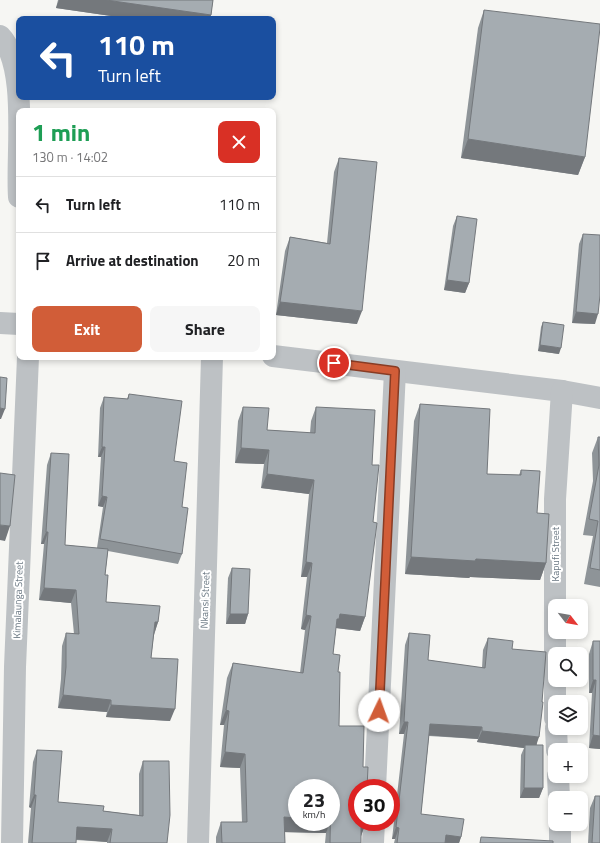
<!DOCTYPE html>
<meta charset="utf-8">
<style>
:root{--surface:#fff;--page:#f6f6f6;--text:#202124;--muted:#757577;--line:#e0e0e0;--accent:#d15d38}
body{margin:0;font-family:"Titillium Web",sans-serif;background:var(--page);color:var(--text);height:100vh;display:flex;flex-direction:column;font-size:15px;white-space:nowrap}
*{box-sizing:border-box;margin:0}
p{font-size:13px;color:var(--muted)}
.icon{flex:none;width:22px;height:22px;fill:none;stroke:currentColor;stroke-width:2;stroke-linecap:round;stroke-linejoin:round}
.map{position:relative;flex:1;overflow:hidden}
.side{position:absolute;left:16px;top:108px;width:260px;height:252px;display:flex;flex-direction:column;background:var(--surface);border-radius:8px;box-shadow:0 2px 6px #0003}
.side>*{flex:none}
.guide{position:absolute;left:16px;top:16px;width:260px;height:84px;border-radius:8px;box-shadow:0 2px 6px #0003;background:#1a4fa0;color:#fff;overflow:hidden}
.needle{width:26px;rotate:121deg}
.buttons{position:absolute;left:548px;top:599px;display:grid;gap:8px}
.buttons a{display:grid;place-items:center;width:40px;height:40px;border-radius:8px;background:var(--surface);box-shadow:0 2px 6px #0003;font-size:20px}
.speed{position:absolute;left:288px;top:779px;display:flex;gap:8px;font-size:20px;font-weight:700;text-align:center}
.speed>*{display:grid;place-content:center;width:52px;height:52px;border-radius:50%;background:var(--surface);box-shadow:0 2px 6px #0003;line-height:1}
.speed small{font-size:10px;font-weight:400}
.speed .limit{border:6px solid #d22;background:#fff;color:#111}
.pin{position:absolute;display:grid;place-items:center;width:34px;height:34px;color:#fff;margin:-17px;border:2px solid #fff;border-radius:50%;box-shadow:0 1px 4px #0007}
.me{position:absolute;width:44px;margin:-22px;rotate:3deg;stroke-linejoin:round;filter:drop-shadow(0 0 3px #0008)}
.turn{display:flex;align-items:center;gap:14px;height:84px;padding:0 16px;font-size:18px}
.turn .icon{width:52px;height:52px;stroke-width:2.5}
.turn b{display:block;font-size:28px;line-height:34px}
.round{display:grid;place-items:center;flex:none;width:42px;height:42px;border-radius:8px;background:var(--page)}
.head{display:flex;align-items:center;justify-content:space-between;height:68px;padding:0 16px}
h1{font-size:24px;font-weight:700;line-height:30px;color:#1e9e55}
.button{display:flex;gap:8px;margin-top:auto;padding:8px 16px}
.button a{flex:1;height:46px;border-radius:8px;background:var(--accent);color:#fff;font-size:16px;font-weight:700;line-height:46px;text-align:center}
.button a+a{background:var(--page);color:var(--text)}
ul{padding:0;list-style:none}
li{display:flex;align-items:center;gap:12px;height:56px;padding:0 16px;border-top:1px solid var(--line)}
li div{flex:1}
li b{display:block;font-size:15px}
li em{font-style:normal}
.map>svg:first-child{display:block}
</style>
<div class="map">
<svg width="600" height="843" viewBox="0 0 600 843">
<rect width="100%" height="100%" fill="#f6f6f3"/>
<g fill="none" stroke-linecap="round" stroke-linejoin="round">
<g stroke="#bdc1c4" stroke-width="22">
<path d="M0,36C29,66 16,155 19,197"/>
<path d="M0,323L19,324"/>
<path d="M273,356L562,391L600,398"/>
<path d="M555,718V499L562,391"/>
<path d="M556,728L557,750"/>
<path d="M558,776L559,798"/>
<path d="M375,788L395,371"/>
<path d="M560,824V843"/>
<path d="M12,843L15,667L28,357"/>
<path d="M198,843L212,357"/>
<path d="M373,843L374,822"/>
</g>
</g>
<g fill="#8e9498" fill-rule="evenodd">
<path d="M58,0H213L211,15L209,19H132L56,8Z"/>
<path d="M484,10L585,157L578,175L461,158L478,28Z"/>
<path d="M339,158L357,324L276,315L285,251L290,237L327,243L334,172Z"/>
<path d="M457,216L469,283L465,293L444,290L453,226Z"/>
<path d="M583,234L595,324L572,323L579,244Z"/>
<path d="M543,322L559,354L538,351L541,327Z"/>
<path d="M129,394L174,461L182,507V554L178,564L108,551L105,575L106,602L158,622L154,634L151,658L170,721L106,717L107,712L58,708L61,679L62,646L66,633L74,634L71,603L39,600L44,544H41L47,465L51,453L65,545L97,548L103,507L98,506L101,457H98L100,408L104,397L127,399Z"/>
<path d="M420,404L487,474L519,475L521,470L537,513L546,563L540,580L470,577L469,578L405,574L414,421Z"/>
<path d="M243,407L267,430L310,433L311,421L316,407L372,465L365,617L360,631L336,628L333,654L338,672L339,726L363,767L366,822L361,836V843H325L326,833L285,832V843H216V837L221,822H242L240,768L220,767L224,725H220L227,678L233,663L300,673L305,630L301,629L307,577H301L309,494L261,488L264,464L235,463L238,421ZM331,788V822H297Z"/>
<path d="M598,437H600V587L584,584L593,536L583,535L593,481L592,453Z"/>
<path d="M232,568L248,614L245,624H226L228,578Z"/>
<path d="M409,633L428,660L482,668L483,650L488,638L512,649L537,745L543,788L539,798H520L521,755L524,748L477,742L478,739L429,736L421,814L461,837L459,843H394L395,839H392L404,734H399L405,645Z"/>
<path d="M593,641H600V749L589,748L592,693H589V654Z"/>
<path d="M37,750L58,802L103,811L139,815V774L143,761L167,843H107V842L76,840V843H28L31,808L29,807L33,762Z"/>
<path d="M595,796L600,843H588L590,808Z"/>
</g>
<g fill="#74787c">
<path d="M59,0H106L211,15L209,19H132L56,8Z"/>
<path d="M468,139L585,157L578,175L461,158Z"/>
<path d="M447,280L469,283L465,293L444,290Z"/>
<path d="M280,302L362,311L357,324L276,315Z"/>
<path d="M576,312L598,314L595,324L572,323Z"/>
<path d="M540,345L561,348L559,354L538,351Z"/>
<path d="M0,408L5,409L1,419H0Z"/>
<path d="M102,447H105L101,457H98Z"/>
<path d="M241,448L269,450L264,464L235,463Z"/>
<path d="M267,474L314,480L309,494L261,488Z"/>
<path d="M102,496L107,497L103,507L98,506Z"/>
<path d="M0,525L10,526L5,541L0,540Z"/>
<path d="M46,532H48L44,544H41Z"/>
<path d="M411,557L476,559L546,563L540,580L470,577L469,578L405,574Z"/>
<path d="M306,562L312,563L307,577H301Z"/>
<path d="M44,588L76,590L71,603L39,600Z"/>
<path d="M230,614H248L245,624H226Z"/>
<path d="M340,614L365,617L360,631L336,628L337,619Z"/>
<path d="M306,615L311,616L305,630L301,629Z"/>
<path d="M155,622H158L154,635Z"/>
<path d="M593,680H596L592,693H589Z"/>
<path d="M63,695L111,700L107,712L58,708Z"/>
<path d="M111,705L175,709L170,721L106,717Z"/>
<path d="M226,710L229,711L224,725H220Z"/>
<path d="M404,722H408L404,734H399Z"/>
<path d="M430,724L482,727L478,739L425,735Z"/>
<path d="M482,731L539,737L535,749L525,745L524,748L477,742Z"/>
<path d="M593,735L600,736V749L589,748Z"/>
<path d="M225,752L245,754L240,768L220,767Z"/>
<path d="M524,788H543L539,798H520Z"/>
<path d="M34,795H36L31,808L29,807Z"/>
<path d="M284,817L297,818V822H330L326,833L279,832Z"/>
<path d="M361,822H366L361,836Z"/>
<path d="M77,827L112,829L107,842L72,839Z"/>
<path d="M396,827L399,828L395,839H392Z"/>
<path d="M446,835L461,837L459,843H443Z"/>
</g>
<g fill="#a5acb1" stroke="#74787c">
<path d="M106,0H213L211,15Z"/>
<path d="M484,10L600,24V28L585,157L468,139Z"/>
<path d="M339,158L377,162L362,311L280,302L290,237L330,244Z"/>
<path d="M457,216L477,219L469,283L447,280Z"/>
<path d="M583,234L600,235V295L598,314L576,312Z"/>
<path d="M543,322L564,325L561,348L540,345Z"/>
<path d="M0,377L7,378L5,409L0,408Z"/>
<path d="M129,394L182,401L174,461L187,463L182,507L188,508L182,554L100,539L107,497L102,496L105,447H102L104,397L128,399Z"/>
<path d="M420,404L490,409L487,474L521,475V470L540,471L537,513L549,514L546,563L476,559L475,561L411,557Z"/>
<path d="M243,407L269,408L267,430L315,433L316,407L375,410L372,465H379L373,522L377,523L365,617L340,614L339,619H337L333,654L340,655L338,672H340L339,726H364L363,767H368L367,788H357V822H361V843H330L331,788H297V818L284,817L285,843H222L221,822H247L245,754L225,752L229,711L226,710L233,663L303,673L311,616L306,615L312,563L306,562L314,480L267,474L269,450L241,448Z"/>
<path d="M598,437H600V570L590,568L598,521L589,519L599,465Z"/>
<path d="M51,453L69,454L65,545L108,549L105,575H108L106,602L160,606L158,622H155L151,658L178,659L175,709L111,705V700L63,695L66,667V633L79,634L76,590L44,588L48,532H46Z"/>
<path d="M0,473L15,475L10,526L0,525Z"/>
<path d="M232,568L250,569L248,614H230Z"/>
<path d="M409,633L430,635L428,660L485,668L488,638L513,641L512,649L546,652L542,702H543L539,737L482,731V727L430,724L421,814L464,819L461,837L446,835L445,843H397L399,828L396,827L408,722H404Z"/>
<path d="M593,641H600V736L593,735L596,680H593Z"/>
<path d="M525,745H543V788H524Z"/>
<path d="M37,750L62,751L58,802L104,806L103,811L143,816V761H169L170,815L167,843H110L112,829L77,827L76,843H32L36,795H34Z"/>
<path d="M595,796H600V843H592Z"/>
<path d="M481,837L553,841V843H480Z"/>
</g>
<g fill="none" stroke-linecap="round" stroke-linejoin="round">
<defs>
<path id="route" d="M334,363L395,371L379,711"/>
</defs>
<use href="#route" stroke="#883c24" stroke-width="10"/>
<use href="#route" stroke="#d15d38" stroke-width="7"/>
</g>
<g text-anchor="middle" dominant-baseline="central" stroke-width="4" stroke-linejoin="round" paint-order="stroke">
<g font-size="10" fill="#687681" stroke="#fff">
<text transform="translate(555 554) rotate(-90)">Kapufi Street</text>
<text transform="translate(18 600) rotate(-88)">Kimalaunga Street</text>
<text transform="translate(205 600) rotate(-88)">Nkansi Street</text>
</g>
</g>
</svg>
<div class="buttons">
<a><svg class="needle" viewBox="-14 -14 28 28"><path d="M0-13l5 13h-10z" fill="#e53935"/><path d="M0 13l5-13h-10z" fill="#757577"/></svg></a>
<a><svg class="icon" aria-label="search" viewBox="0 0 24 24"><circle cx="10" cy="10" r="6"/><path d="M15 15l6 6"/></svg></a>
<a><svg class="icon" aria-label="layers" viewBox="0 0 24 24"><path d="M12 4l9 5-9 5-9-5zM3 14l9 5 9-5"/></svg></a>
<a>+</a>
<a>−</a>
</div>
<div class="speed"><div>23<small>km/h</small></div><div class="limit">30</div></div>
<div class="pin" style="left:334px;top:363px;background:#d93025"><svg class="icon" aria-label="arrive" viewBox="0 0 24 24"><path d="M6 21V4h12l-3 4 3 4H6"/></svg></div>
<svg class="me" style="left:379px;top:711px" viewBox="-20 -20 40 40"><circle r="19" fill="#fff"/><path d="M0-13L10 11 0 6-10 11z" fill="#d15d38"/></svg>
<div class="guide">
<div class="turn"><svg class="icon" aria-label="left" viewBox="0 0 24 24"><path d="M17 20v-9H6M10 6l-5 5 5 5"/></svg><div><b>110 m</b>Turn left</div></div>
</div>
<section class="side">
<div class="head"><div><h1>1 min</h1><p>130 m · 14:02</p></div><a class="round" style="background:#d93025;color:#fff"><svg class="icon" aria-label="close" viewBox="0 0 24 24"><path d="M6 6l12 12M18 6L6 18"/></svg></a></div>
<ul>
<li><svg class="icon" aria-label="left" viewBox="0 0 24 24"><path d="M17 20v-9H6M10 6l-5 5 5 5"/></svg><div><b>Turn left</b></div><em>110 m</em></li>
<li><svg class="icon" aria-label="arrive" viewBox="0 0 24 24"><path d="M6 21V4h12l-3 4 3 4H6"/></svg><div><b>Arrive at destination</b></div><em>20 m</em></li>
</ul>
<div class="button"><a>Exit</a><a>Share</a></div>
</section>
</div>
